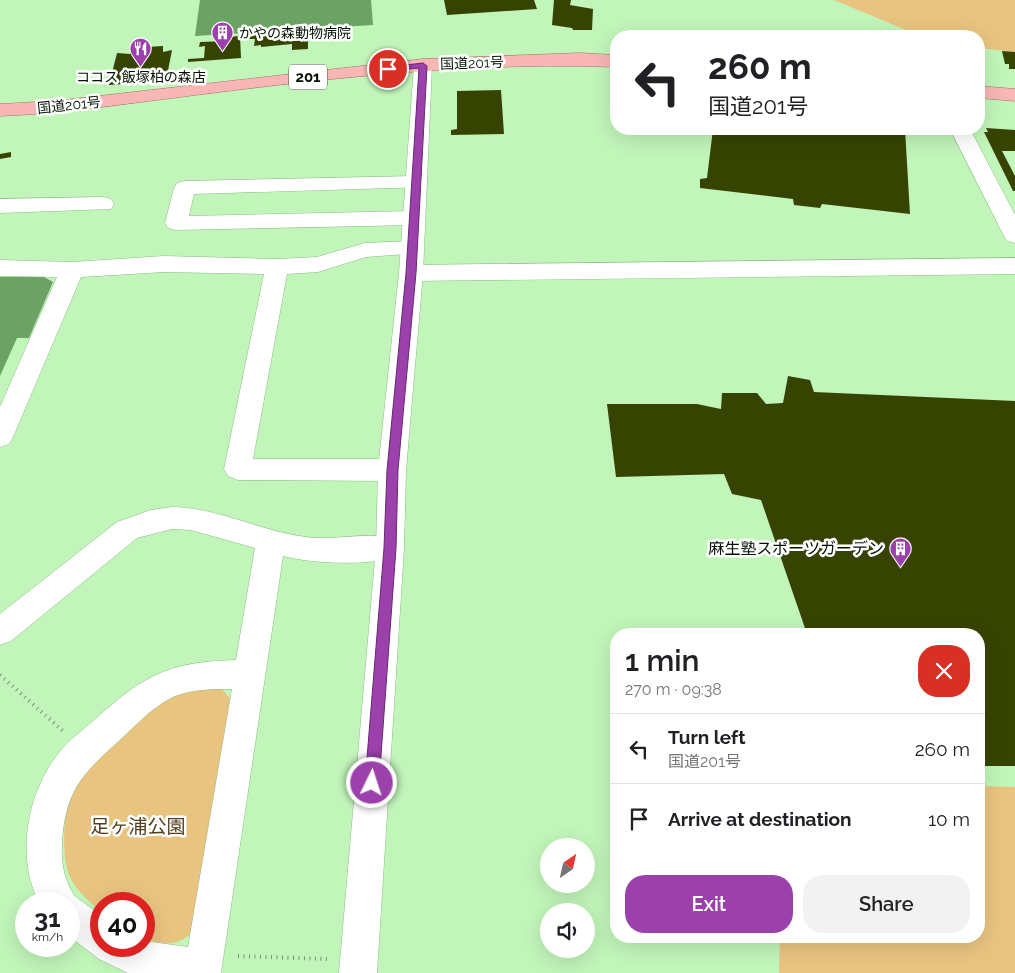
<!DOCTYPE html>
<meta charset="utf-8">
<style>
:root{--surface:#fff;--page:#f2f2f2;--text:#202124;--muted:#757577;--line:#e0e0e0;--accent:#9c41ac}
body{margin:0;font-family:Raleway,"Noto Sans JP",sans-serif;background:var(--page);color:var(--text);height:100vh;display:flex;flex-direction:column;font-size:19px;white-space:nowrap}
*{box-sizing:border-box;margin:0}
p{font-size:16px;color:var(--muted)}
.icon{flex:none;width:28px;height:28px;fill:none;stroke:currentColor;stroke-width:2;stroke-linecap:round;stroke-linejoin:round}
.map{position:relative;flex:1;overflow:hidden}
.details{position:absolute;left:610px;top:628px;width:375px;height:315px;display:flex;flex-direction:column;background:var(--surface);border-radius:20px;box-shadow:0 5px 20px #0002}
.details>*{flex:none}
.guide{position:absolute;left:610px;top:30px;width:375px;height:105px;border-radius:20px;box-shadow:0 5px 20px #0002;background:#fff;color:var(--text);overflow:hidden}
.needle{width:32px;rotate:34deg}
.fabs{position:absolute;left:540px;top:838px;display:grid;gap:10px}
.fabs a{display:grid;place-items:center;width:55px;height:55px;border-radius:50%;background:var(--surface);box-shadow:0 5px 20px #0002;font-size:25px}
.speed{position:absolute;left:15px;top:892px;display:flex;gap:10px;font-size:25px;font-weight:700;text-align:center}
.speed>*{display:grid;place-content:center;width:65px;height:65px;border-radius:50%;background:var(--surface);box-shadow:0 5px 20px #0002;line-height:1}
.speed small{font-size:12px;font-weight:400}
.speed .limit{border:8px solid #d22;background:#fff;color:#111}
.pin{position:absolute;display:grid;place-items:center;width:42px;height:42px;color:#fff;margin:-21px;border:2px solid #fff;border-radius:50%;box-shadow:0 1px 5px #0007}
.me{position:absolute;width:55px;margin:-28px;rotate:4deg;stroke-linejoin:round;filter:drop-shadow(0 0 4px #0008)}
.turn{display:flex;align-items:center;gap:18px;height:105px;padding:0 15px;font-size:22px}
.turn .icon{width:65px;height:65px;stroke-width:2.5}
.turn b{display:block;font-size:35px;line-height:42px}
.round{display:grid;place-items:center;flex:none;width:52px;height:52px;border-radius:20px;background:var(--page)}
.head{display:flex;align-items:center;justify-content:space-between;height:85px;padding:0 15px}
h1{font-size:30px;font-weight:600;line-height:38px}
.primary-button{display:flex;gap:10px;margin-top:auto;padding:10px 15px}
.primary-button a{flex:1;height:58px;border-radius:20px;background:var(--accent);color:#fff;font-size:20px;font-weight:600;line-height:58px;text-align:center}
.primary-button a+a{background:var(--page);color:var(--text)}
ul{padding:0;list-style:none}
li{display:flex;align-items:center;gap:15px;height:70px;padding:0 15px;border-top:1px solid var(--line)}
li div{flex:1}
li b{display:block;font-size:19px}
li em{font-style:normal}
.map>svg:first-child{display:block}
</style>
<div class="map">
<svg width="1015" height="973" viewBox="0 0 1015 973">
<rect width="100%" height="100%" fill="#c1f5b9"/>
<g fill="#e9c481">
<path d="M834,0H1015V52L979,48V36H920Z"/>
<path d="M221,688L230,698L196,928C181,946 164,947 144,938V904H101V911C91,903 79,893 72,881C59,860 64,807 73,784C81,766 150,707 169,697C183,689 205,689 221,688Z"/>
<path d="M979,786L1015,787V973H779L780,936H979Z"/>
</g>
<g fill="#6ca364">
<path d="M200,0H371L373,25L195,36Z"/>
<path d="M0,277H44L53,282L29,338H17L0,376Z"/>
</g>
<g fill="#374401">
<path d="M444,0H534L537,9L447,15Z"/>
<path d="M554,0H571L570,5L593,9L592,30H573L572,28L552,25Z"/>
<path d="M308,33V49L292,50V44L261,47V45L254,46L255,39H245L247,35L285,34L286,37L293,36V34Z"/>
<path d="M240,36L241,58L188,62V59L204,58L205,46L199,47L200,42L226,41L227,37Z"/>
<path d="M163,46V52L172,50L166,81L109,85L117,53L130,54L131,48Z"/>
<path d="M1002,51L1015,52V69H1009V64H1005Z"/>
<path d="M501,90L504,134L451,135V130L457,129V91Z"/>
<path d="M986,128L1015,130V151H1002L1015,176V191H1013L984,132H988Z"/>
<path d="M713,129H905L910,214L822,204L820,208L794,205L793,199L700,188V179L707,178Z"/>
<path d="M11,152V157L0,159V154Z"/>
<path d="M788,376L810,380L814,392L1015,401V766H979V634H807L761,500L732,494L724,474L616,477L607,404H697L721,409L722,393H757L766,404L783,403Z"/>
</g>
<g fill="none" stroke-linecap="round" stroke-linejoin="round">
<defs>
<g id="minor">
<path d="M950,129H970L1015,215V243L1007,241L1004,236Z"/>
<path d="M416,176L424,177L427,182L424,187L194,194L189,216L414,211L422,213L425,218L422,223L414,225L176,230L168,228L165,223L174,188L177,183L185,181Z"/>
<path d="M103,197L111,199L114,204L111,209L0,213V199Z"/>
<path d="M412,241L420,243L423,248L420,253L366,257L318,272L287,274L253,459H392L402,463L406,470L402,477L392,481L238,480L228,476L224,469L264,274L164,272L81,277L13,437L9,444L0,447V407L57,277L0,276V260L72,262L164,256L277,259L317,257L365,243Z"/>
<path d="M1015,258V274L411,281L403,278L399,273L403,268L411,265Z"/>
<path d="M172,507C222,508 267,535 317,538C343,539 375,531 400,540L404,548L400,556C371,566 313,564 283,556L221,973H128L99,959L69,936V904H40C14,857 28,787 63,748C74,736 88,726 100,715C117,700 132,687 152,677C179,663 207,661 236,660L255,548L191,530L172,529L137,538L11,641L0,645V614L117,522L151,510ZM232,689L188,947L144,941V946H101V915C96,911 76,898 74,895C64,880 61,862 62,844C65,787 85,772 124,736C140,721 155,705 175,696C194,689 212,689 232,689Z"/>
</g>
<path id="tertiary" d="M423,59L430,61L432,65L423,273L406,470L404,548L377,973H339L376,548L378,470L399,273L414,65L416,61Z"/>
<g id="trunk">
<path d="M580,53L616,55V67C429,60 241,90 55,113L0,116V104L55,101L423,59Z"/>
<path d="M979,86L1015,89V101L979,98Z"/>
</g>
</defs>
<use href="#minor" stroke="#8bbd83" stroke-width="1"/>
<use href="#tertiary" stroke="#8bbd83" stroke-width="1"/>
<use href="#trunk" stroke="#a17069" stroke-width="1"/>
<g stroke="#73986e" stroke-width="4" stroke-dasharray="1 4.5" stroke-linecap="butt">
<path d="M0,675L63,731"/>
<path d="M238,956L327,959"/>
</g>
<use href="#minor" fill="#fff" fill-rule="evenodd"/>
<use href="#tertiary" fill="#fff" fill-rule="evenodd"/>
<use href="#trunk" fill="#f8b6b4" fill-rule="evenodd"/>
</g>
<path fill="#9c41ac" stroke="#652a70" d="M423,63L427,66L416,273L398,470L396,548L379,783L377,788L372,790L367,788L365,783L384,548L387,470L406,273L419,68L388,71L384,69L388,67Z"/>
<defs>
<symbol id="building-pin" viewBox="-11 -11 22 30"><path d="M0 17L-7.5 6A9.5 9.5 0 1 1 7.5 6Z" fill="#9c41ac" stroke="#fff"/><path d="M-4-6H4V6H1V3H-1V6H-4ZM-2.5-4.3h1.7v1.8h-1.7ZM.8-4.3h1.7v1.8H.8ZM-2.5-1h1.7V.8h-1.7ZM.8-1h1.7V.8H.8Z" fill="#fff"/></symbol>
<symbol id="restaurant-pin" viewBox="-11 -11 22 30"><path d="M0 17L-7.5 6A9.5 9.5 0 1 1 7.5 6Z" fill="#9c41ac" stroke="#fff"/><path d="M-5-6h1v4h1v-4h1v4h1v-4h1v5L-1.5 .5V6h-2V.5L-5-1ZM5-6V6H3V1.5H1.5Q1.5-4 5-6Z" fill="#fff"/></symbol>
</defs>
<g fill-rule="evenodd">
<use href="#building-pin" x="210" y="20" width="25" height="34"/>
<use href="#restaurant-pin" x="128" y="36" width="25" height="34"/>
<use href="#building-pin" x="888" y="536" width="25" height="34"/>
</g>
<g text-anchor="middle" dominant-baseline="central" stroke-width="5" stroke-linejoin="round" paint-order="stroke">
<g font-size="14" fill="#021101" stroke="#fff" text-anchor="start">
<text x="239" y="33">かやの森動物病院</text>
<text x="141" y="77" text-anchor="middle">ココス 飯塚柏の森店</text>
</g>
<g font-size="14" fill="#021101" stroke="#fff">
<text transform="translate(472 63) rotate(-2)">国道201号</text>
<text transform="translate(69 105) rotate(-6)">国道201号</text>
</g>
<rect fill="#fff" stroke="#4e584d" stroke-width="1" x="289" y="64.5" width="38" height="25" rx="4"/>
<g font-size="15" font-weight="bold" fill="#021101">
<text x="308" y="77">201</text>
</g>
<g font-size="16" fill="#021101" stroke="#fff" text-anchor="end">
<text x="884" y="548">麻生塾スポーツガーデン</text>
</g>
<g font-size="19" fill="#503e1d" stroke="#fff">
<text x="138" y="826">足ヶ浦公園</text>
</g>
</g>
</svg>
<div class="fabs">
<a><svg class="needle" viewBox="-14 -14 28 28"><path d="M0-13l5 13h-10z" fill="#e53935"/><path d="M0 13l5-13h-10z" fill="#757577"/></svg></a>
<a><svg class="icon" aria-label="sound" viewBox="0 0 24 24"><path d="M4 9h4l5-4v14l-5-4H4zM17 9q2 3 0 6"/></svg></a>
</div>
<div class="speed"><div>31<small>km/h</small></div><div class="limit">40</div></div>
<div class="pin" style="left:388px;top:69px;background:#d93025"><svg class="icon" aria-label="arrive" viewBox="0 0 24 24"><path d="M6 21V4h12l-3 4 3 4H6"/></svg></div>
<svg class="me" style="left:372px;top:783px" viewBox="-20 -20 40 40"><circle r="17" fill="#9c41ac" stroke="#fff" stroke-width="3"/><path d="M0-11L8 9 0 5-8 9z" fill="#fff"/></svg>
<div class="guide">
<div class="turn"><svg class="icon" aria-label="left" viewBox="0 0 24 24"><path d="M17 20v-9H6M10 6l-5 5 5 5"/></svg><div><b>260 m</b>国道201号</div></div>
</div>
<section class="details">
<div class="head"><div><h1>1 min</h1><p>270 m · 09:38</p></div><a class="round" style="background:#d93025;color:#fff"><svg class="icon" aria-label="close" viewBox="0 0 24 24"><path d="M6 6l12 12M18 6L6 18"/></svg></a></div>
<ul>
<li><svg class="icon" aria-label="left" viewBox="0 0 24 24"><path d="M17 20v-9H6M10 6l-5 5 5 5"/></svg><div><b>Turn left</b><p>国道201号</p></div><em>260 m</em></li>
<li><svg class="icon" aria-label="arrive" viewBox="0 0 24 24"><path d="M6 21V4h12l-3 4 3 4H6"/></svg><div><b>Arrive at destination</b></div><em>10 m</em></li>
</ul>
<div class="primary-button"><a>Exit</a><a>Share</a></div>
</section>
</div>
